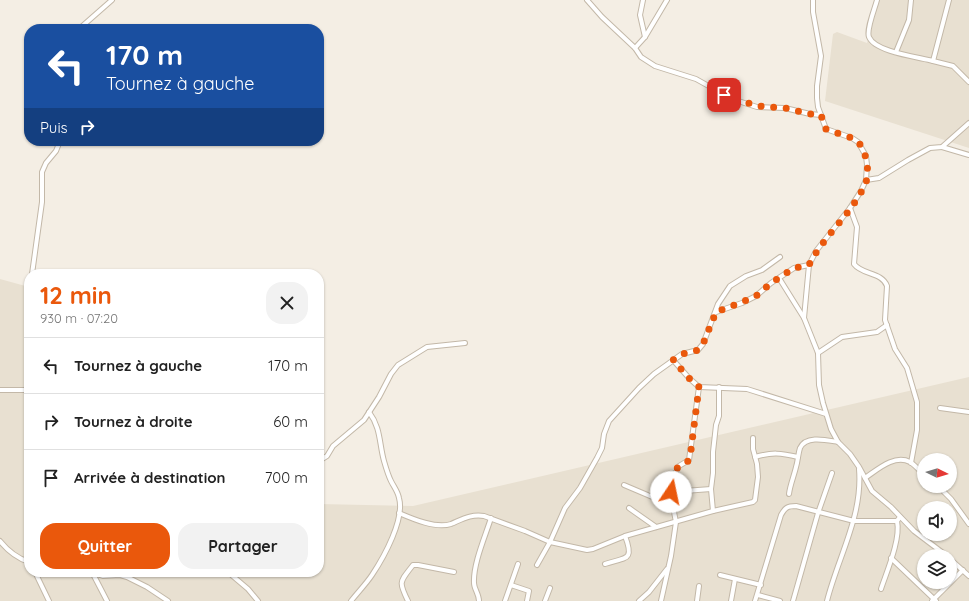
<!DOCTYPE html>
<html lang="fr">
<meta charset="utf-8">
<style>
:root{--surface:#fff;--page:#f2f2f2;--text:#222;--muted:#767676;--line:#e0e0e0;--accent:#ea580c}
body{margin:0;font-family:Quicksand,sans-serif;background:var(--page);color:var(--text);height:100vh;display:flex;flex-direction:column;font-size:15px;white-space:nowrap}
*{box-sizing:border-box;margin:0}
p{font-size:13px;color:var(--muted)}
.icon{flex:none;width:22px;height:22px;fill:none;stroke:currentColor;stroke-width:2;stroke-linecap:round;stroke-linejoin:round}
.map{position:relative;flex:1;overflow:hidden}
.sheet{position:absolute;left:24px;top:269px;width:300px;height:308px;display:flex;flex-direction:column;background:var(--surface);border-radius:16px;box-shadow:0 1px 3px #0004}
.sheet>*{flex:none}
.guide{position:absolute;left:24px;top:24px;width:300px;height:122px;border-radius:16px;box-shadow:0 1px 3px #0004;background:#1a4fa0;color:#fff;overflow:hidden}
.needle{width:26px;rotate:95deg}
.controls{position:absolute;left:917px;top:453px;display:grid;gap:8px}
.controls a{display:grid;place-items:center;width:40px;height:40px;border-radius:50%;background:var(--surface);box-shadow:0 1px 3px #0004;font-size:20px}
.pin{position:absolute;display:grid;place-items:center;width:34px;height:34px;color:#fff;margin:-17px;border-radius:8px;box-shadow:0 2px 6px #0006}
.me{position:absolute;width:44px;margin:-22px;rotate:11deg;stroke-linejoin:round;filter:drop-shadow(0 0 3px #0008)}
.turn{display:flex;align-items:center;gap:14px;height:84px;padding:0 16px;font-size:18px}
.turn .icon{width:52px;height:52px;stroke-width:2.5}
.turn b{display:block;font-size:28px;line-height:34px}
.then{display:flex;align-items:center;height:38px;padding:0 16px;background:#0003;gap:8px;font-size:15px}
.round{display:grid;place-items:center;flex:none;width:42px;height:42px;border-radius:16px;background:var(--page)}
.head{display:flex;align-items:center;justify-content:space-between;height:68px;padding:0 16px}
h1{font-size:24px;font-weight:700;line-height:30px;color:var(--accent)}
.button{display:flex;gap:8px;margin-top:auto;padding:8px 16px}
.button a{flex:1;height:46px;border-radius:16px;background:var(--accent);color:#fff;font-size:16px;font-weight:700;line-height:46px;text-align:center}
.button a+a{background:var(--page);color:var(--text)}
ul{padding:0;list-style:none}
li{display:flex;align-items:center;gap:12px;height:56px;padding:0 16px;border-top:1px solid var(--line)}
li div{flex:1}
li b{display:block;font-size:15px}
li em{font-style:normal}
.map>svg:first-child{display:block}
</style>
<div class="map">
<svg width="969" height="601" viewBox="0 0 969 601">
<rect width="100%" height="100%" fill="#f4eee4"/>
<g fill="#e8e0d1" fill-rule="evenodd">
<path d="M879,0H969V148L825,101L833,34L837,32L867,43Z"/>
<path d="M0,279L29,287V572H319V504L413,506L969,377V601H0ZM924,460H950V486H924ZM924,508H950V534H924ZM924,556H950V582H924Z"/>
</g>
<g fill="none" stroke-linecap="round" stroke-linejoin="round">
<defs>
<g id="street">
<path d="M587,0L602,17L635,48L641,57L655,66L696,79L732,99L757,107L785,108L810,114L821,115"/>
<path d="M643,0L640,15L645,37"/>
<path d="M813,0V12L821,56L817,86V98L818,107L826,129L852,138L858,142L866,156L867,165L866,180L861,191L850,208L816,251L809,265L804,318L818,353L819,385L823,403L831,429L838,442L850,454L859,467L872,491L891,507L914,531L947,556"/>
<path d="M877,0C875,8 866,30 869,37C875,52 918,57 933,61"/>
<path d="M949,0L933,61L953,66L969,82"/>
<path d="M79,29L112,0"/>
<path d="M635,48L645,37L667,0"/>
<path d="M896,52L909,20L911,0"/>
<path d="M942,147L969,155"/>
<path d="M866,180L879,178L908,160L930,148L942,147L969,123"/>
<path d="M850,208L857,227L854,264C862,275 882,272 887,286L885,320L895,349L907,368L917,402V430L911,463"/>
<path d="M32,274L42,202V172L46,163L56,151L60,141"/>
<path d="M779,278L804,318"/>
<path d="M716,312L742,303L756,296L771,283L794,268L809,265"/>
<path d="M818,353L842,337L877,332L887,325"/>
<path d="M673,360L689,378L699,387L747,389L826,414"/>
<path d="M0,390H29"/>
<path d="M940,408L969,412"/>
<path d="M755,457C772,452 781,453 798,457"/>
<path d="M319,461L327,456L333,446L364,420L379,397L391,374L398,365L427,347L465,343"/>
<path d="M29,462L28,499L29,509"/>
<path d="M865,478C877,470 894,454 910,462C915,465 920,471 924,475"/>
<path d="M624,485L657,499L672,502"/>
<path d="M938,486L951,499L969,524"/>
<path d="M671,492L711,489"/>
<path d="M789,494C790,485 794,476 796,467C798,461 798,454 800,448C806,435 826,440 838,442"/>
<path d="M629,508L656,527"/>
<path d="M713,511L711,489L713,473V452L716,425L719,416V387"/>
<path d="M399,513C413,519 436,529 451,524C463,519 471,514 484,516L525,531L550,542L587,550L593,549L625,536L713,511L753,502L755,500L758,477L757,464L753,449V438"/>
<path d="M0,541C8,551 17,558 29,562"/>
<path d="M891,558L936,601"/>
<path d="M950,559L969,576"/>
<path d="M605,564C625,557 635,562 625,536"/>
<path d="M537,565L550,542L565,508L580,488L597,458L602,448L604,434L609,421L639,388L654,374L682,354L698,350L703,344L718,304L730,286L746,276L762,270L780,257"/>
<path d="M35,572L49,601"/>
<path d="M92,572L103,576L120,575L127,577L147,587L168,601"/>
<path d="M92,572L107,601"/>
<path d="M228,572L248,589L258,601"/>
<path d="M720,575L761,585"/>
<path d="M511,585L529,591L527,601"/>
<path d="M881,589C887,571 901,539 897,521"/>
<path d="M758,595L780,601"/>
<path d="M351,601C358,592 366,584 372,575C384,557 405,519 399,498C398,492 394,487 391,481C388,475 386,468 384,461C379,443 381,428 369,412"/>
<path d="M408,601C398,581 400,582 413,565H418L454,572"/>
<path d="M479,601C479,594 474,589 474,583C473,564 485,537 491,518"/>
<path d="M505,601L518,564"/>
<path d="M545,601L550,588"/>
<path d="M639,601L649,592L667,569"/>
<path d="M661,601L671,556L676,522L672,502V480L679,466L689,460L699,387"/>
<path d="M697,601L699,586"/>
<path d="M731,601L735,579"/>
<path d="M755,601L781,515C785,508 787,506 796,506L854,521H897L900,517"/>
<path d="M793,601L818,513L832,473"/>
<path d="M827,601C838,557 863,516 859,469"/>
<path d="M932,601L963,570"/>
</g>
</defs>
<use href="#street" stroke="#c3b8a8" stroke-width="6"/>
<use href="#street" stroke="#fff" stroke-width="4"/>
</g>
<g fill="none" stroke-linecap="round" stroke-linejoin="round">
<path stroke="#ea580c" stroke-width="7" stroke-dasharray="0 12.6" d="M671,492C672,483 672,470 681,465C684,463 686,463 689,460L691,450L699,387L689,378L673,360L682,354L698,350L703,344L716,312L742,302L756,296L771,283L794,268L809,265C824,235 854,212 866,182C870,171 866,149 857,141C849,135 836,134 826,129L821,115L810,114L785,108L757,106L724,95"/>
</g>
</svg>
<div class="controls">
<a><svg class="needle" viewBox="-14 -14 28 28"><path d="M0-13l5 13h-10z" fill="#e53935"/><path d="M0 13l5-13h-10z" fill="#767676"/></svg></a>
<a><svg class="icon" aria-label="sound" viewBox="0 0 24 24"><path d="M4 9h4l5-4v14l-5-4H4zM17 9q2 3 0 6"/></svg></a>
<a><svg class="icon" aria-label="layers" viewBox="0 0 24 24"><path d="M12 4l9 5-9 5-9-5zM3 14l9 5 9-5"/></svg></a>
</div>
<div class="pin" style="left:724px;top:95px;background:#d93025"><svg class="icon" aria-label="arrive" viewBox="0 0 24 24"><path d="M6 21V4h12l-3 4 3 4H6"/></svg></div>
<svg class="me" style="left:671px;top:492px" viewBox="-20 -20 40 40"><circle r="19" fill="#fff"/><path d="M0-13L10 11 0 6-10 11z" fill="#ea580c"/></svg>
<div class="guide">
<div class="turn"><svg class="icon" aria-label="left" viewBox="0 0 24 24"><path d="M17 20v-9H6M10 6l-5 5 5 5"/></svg><div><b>170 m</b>Tournez à gauche</div></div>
<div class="then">Puis<svg class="icon" aria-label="right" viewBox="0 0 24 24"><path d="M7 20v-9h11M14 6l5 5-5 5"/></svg></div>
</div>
<section class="sheet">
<div class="head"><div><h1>12 min</h1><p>930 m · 07:20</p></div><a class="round"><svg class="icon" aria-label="close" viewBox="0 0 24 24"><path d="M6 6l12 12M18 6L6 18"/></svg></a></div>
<ul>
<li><svg class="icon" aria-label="left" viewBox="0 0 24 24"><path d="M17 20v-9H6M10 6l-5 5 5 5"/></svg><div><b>Tournez à gauche</b></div><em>170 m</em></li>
<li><svg class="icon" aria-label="right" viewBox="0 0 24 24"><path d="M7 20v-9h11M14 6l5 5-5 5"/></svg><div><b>Tournez à droite</b></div><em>60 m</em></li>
<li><svg class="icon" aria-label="arrive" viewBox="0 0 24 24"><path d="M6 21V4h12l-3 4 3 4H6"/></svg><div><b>Arrivée à destination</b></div><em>700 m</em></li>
</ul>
<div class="button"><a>Quitter</a><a>Partager</a></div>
</section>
</div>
